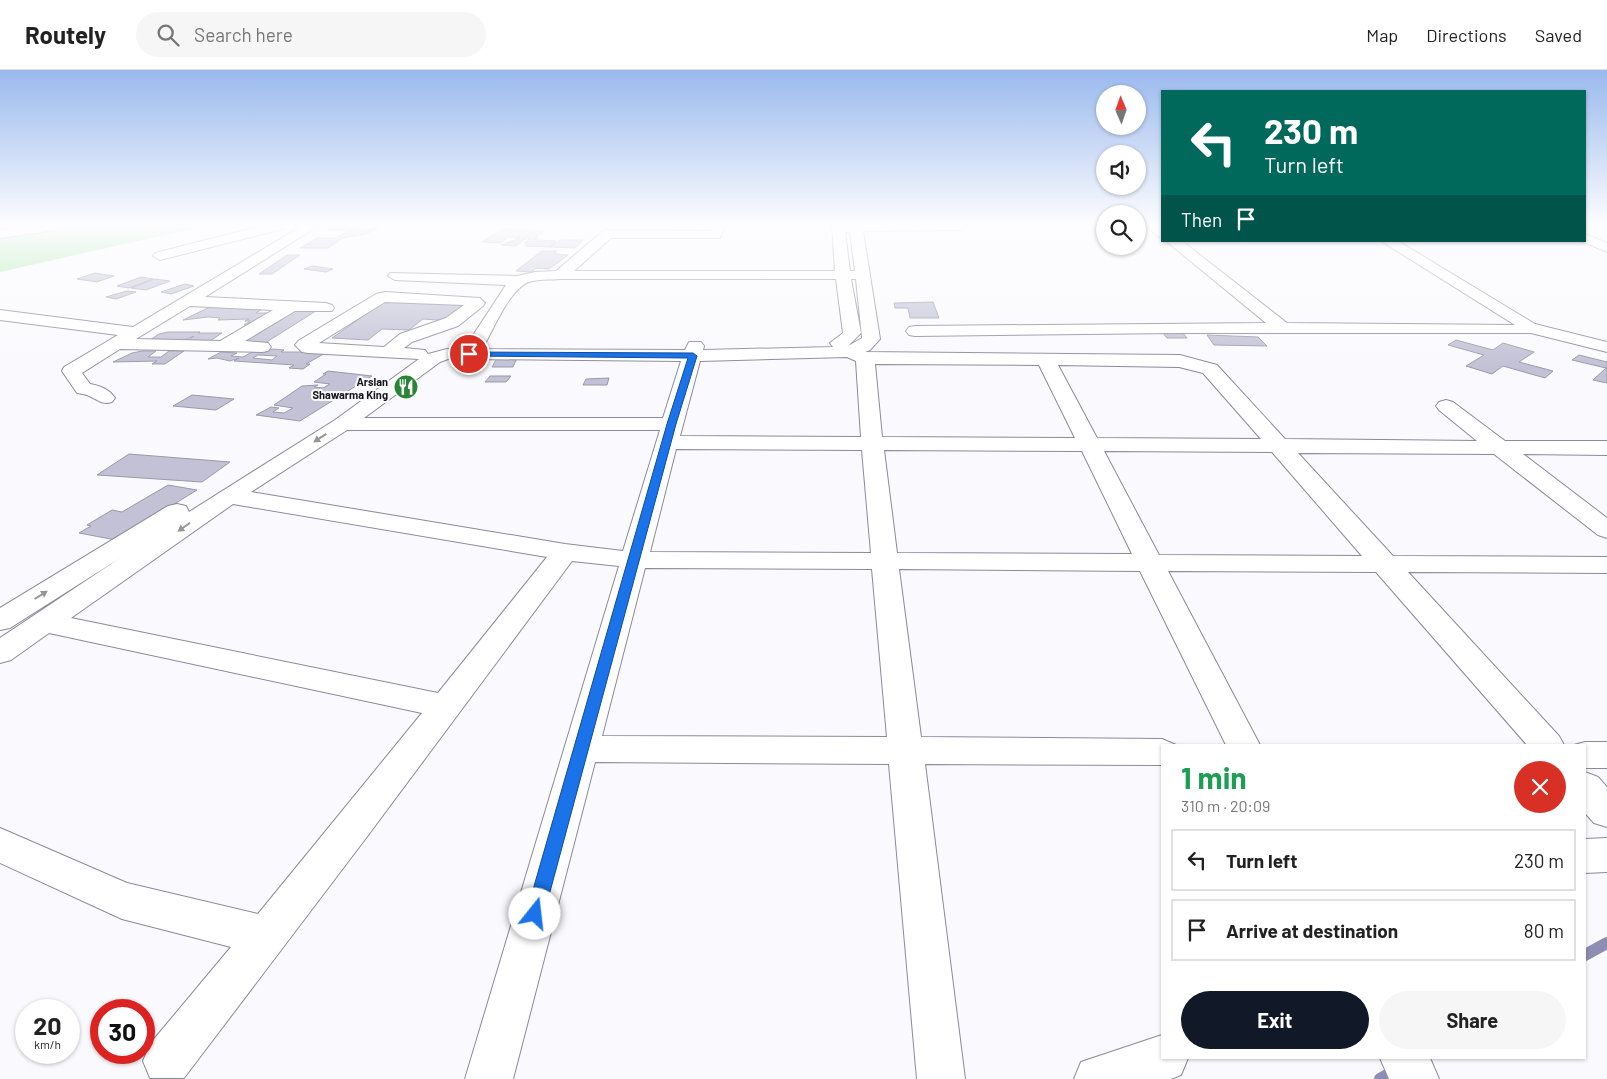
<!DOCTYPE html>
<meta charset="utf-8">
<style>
:root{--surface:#fff;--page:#f6f6f6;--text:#222;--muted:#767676;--line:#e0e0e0;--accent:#111827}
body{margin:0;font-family:Barlow,sans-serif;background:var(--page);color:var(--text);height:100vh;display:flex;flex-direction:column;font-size:19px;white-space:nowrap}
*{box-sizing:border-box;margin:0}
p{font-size:16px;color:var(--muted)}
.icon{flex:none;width:28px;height:28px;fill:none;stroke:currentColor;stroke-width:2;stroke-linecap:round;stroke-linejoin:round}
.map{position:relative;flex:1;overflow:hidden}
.sheet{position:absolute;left:1161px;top:674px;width:425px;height:315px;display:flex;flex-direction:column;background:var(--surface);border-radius:0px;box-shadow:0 1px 4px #0004}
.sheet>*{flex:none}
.hud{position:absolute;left:1161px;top:20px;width:425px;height:152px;border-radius:0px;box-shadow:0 1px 4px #0004;background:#00695c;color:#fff;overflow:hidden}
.needle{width:32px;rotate:358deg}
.controls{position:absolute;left:1096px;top:15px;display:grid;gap:10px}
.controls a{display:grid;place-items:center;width:50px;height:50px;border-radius:50%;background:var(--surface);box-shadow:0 1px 4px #0004;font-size:25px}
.speed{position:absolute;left:15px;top:929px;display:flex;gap:10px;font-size:25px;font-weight:700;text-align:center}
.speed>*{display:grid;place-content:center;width:65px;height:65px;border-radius:50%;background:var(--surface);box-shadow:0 1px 4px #0004;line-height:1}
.speed small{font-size:12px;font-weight:400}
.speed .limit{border:8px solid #d22;background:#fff;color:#111}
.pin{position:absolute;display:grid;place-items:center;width:42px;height:42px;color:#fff;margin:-21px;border:2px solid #fff;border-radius:50%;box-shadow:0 1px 5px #0007}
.me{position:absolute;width:55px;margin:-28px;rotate:16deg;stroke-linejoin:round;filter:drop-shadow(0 0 4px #0008)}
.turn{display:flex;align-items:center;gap:18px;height:105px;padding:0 20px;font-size:22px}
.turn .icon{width:65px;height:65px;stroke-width:2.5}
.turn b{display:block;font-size:35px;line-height:42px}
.then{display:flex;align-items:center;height:48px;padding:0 20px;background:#0003;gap:10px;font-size:19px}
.round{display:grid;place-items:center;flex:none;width:52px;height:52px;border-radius:26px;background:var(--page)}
.head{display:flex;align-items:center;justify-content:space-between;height:85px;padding:0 20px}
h1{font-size:30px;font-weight:700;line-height:38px;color:#1e9e55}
.button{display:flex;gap:10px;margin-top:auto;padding:10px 20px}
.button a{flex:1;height:58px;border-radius:30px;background:var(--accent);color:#fff;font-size:20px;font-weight:700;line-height:58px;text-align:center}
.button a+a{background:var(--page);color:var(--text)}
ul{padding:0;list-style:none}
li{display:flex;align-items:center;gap:15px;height:62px;margin:0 10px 8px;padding:0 10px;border:2px solid var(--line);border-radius:0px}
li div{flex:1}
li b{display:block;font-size:19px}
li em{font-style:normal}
header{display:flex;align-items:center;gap:30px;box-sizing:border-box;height:70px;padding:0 25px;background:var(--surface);border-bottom:1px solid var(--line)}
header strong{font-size:24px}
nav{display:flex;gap:28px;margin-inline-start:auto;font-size:18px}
.search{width:350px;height:45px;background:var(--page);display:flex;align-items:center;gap:12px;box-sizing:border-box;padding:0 18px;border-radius:28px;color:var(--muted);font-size:19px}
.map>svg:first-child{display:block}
</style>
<header>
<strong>Routely</strong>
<div class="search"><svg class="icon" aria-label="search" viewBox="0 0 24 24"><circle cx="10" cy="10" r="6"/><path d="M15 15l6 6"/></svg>Search here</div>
<nav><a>Map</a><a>Directions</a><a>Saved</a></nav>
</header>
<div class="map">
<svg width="1607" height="1009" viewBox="0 0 1607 1009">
<rect width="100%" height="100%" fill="#fafafe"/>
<path fill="#a3e6a5" d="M66,156H205L0,202V168Z"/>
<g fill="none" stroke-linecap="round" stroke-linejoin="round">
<g stroke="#8e8db4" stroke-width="12">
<path d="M1585,885L1607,873"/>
<path d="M1380,1009L1396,1000"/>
</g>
</g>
<g fill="#c2c1d5" stroke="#9999ab" fill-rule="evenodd">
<path d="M337,156H364L358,160L378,158L366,164L343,168L328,178H300L317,168H335L351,160H328Z"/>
<path d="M502,159L544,161L535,168H538L535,170L556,171L550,176L561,170H583L575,178L525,176L528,173H524L530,169L527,168L515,176L501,175L520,168L508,167L501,173L482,172Z"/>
<path d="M542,181H557L554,184L568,185L549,199L536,198L532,202L516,201Z"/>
<path d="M287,185H300L272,204H259Z"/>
<path d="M312,196L333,199L326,202L304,199Z"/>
<path d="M95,203L114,206L97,212L77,209Z"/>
<path d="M141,207L153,209L129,218L117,216Z"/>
<path d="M155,209L170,211L146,220L131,218Z"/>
<path d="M185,214L194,216L171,224L161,222Z"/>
<path d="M127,221L136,222L116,229L106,227Z"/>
<path d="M384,229L474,232L452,251L423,249L409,260L382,259L368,270L332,268L376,237Z"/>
<path d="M933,232L939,248H910L908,238H895L894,233Z"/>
<path d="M212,236L262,239L256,243H270L253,255H244L250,251H245L249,249L218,250L220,248L208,247L183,250Z"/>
<path d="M295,238L319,239L262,275L235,274Z"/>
<path d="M168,262H200L198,263H222L207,273H184L194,266L179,272L150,270L159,264Z"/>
<path d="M1162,262H1182L1187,268H1167Z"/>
<path d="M1207,265L1258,267L1267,276L1214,275Z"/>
<path d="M1456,270L1493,280L1503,273L1534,282L1519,292L1553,301L1545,308L1503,296L1492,304L1466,296L1484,285L1448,275Z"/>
<path d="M269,279L264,282L273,279L284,280L281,282H327L306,294H310L303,299L289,298L294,295L234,291L239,288L230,291L217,288L208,289L221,282L237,283L231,286L243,287L252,282ZM258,285L277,286L272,290L253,288Z"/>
<path d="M142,281H156L148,287H161L169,281H184L165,294H152L157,291L113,292L132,283Z"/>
<path d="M1579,285L1607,292V313L1593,310L1606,298L1572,290Z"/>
<path d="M497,288H517L513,297H492Z"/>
<path d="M328,301L372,306L300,351L256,345L271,337L279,338L273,342L284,343L293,338L274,335L302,316L318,315L314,317L323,318L330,314L314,312L326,304H323Z"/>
<path d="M490,306H511L506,312H485Z"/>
<path d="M609,308L607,315H583L586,309Z"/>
<path d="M192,325L234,329L216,340L173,336Z"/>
<path d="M129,384L230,392L202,412L97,405Z"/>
<path d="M168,415L197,420L116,470L79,463L91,456L87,455L112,440L122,442Z"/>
</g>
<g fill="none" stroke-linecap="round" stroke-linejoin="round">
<defs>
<g id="minor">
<path d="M25,156H61L55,160L0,168V160Z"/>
<path d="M261,156H284L283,159L160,190L153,186L155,183Z"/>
<path d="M302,156H318L205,227L326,233L332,235L334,238L332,241H295L245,271L268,273L271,277L268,281L262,282L120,279L82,303L90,314C101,316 109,319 115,328L112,332C101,335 99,330 89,326C86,324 81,324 77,323L62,301L64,297L118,265L0,250V240L133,257ZM190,236L273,240L220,271L136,269Z"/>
<path d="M712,156H725L720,168H611L574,201H835L832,156H967L961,160L863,161L880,269L870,280L865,282L1180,285L1217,295L1285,369L1477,371L1439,340L1436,336L1439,332L1446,330L1453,332L1505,371H1607V385L1523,384L1607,448V468L1598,465L1494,384L1298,383L1393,486L1607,487V503L1408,502L1559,666L1564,675H1527L1376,502L1168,501L1260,675H1226L1140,501L899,499L921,667L1162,669L1176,675H1162V695L925,694L965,1009H917L889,694L595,692L513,1009H465L619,496L572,491L369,764L184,1008H150L143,991L150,974L231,877L122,849L0,793V758L127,813L258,844L422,643L49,563L11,590L0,593V568L120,488L10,558L0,560V538L168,436L177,434L186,436L189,442L335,350L419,289L308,283L302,282L295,275L298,271L376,224L385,222L480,228L485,233L483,236L458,256L412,272L404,278L425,280L428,284L447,279H464L506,215L395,210L388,206L390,203L517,206L535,202L556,201L603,161L608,160L710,161ZM845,162H850L855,201H850ZM560,209H836L843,263L830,273L833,277L703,280L704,276L701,272H689L685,280L482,279C493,261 509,219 529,212C538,209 550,210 560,209ZM851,209H856L862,268L848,276L861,263ZM385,232L464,235L446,248L400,264L384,277L319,273ZM847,287L856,291L861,367L680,366L700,291ZM448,289H469L681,291L663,348H364L440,292ZM875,294L1039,295L1075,368L882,367ZM1058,295L1179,297L1203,303L1261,369L1097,368ZM347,360H660L623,481L565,474L251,422ZM676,379L862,380L871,483L650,482ZM884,380L1082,381L1132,484L897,483ZM1104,381L1272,382L1362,486L1159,485ZM233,434L547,487L438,623L71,548ZM645,498L872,499L887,667L602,666Z"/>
<path d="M1148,156H1162V167L1157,166Z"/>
<path d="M1585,164L1607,173V182L1581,171H1585Z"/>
<path d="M1166,171H1182L1287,253L1515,255L1381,171H1398L1535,254L1607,272V282L1531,263H1176L915,266L909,265L906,261L909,257L915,256L1266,253Z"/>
<path d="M1585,672H1607V698H1585V675H1574Z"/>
<path d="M1585,702L1598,707L1607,717V757L1594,753L1585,743Z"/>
<path d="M1607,768V802L1585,803V769Z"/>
<path d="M1162,965V988H1188L1181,1005L1171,1009H1074L1081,992Z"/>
<path d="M1380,988H1430L1439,1009H1389Z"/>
</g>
</defs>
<use href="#minor" stroke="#89899b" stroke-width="2"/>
<use href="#minor" fill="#fff" fill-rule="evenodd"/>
</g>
<defs><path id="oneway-solid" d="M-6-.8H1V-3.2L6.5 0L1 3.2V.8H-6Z" transform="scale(1.25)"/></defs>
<g fill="#969699">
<use href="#oneway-solid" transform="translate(320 368) rotate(147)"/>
<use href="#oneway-solid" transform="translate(184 457) rotate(145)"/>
<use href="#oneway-solid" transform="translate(41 525) rotate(-32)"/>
</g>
<linearGradient id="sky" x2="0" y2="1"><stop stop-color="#99b9ed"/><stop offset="0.52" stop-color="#fdfdff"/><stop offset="1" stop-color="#fdfdff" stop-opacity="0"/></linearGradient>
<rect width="1607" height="298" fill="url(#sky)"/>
<path fill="#1a73e8" stroke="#114b97" d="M466,282L693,283L697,286L676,354L544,844L541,849L535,852L529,849L526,844L667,354L688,288L469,286L466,285Z"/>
<defs>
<symbol id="restaurant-disc" viewBox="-11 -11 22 22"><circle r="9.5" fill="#298434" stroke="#fafafe"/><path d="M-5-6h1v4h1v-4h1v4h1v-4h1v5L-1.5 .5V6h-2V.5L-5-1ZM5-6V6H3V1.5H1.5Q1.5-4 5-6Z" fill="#fff"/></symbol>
</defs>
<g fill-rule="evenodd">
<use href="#restaurant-disc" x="392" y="303" width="28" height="28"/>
</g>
<g text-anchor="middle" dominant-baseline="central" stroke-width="4" stroke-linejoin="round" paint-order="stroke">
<g font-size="11" font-weight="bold" fill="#16161d" stroke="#fafafe" text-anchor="end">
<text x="388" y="311">Arslan<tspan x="388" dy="13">Shawarma King</tspan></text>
</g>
</g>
</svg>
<div class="controls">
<a><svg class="needle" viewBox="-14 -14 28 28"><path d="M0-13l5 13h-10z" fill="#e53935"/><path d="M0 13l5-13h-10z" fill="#767676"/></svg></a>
<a><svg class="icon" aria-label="sound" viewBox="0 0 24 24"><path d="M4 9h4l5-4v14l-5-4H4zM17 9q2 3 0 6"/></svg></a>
<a><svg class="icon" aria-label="search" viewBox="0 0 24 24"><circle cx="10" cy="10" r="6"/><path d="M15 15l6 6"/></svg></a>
</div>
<div class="speed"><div>20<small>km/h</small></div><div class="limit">30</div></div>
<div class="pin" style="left:469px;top:284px;background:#d93025"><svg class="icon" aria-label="arrive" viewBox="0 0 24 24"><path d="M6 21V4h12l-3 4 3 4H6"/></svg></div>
<svg class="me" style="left:535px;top:844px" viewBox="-20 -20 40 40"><circle r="19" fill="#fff"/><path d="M0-13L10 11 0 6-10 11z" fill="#1a73e8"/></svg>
<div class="hud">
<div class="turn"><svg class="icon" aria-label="left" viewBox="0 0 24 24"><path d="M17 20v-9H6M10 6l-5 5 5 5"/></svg><div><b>230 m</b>Turn left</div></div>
<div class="then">Then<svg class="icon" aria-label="arrive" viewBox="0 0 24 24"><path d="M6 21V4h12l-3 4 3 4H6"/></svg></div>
</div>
<section class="sheet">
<div class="head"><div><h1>1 min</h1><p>310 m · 20:09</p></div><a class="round" style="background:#d93025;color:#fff"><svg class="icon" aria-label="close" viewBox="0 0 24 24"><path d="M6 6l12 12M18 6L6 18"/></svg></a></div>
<ul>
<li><svg class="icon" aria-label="left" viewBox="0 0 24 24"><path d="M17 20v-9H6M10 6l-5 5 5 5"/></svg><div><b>Turn left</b></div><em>230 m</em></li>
<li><svg class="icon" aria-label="arrive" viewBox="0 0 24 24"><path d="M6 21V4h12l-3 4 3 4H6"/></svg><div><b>Arrive at destination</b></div><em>80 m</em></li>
</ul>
<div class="button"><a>Exit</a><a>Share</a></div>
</section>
</div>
